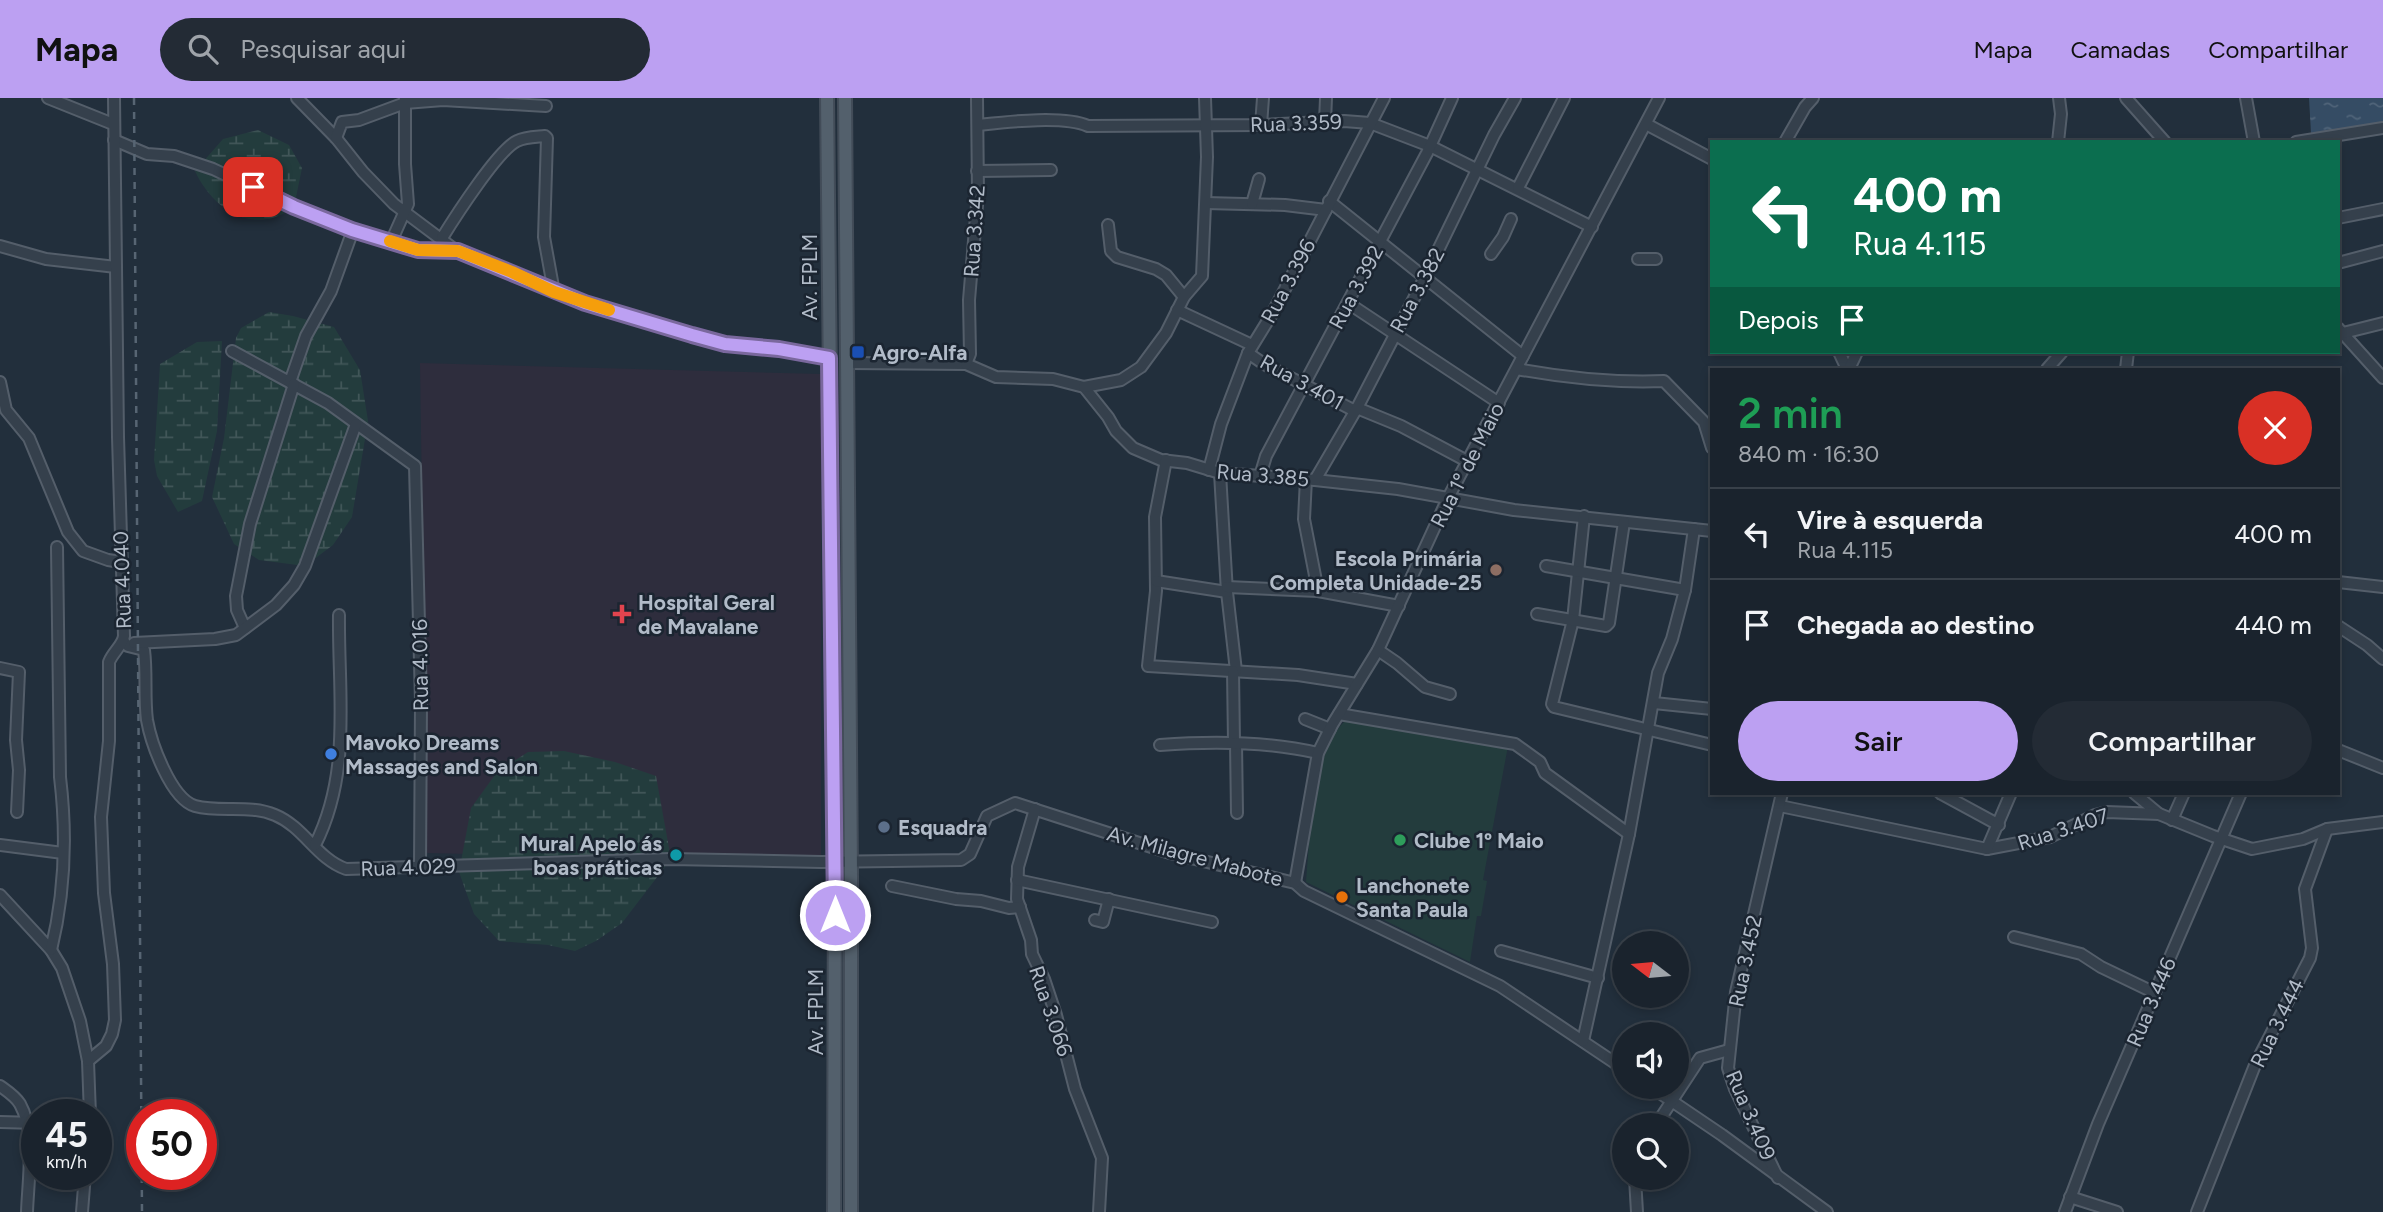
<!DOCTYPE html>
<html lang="pt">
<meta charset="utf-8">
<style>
:root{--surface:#1a232d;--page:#232b35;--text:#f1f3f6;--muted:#9fa4aa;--line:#384049;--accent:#bca0f2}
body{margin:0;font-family:Figtree,sans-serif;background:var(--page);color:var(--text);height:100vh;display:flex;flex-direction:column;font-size:26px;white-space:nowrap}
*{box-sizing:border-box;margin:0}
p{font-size:23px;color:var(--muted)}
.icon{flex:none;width:38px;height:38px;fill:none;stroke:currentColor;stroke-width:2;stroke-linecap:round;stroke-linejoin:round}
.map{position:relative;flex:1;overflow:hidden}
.sheet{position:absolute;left:1710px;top:270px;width:630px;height:427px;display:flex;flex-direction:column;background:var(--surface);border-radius:0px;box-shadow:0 4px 10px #0003,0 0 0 2px var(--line)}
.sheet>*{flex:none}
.guide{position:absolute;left:1710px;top:42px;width:630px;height:214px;border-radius:0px;box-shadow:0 4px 10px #0003,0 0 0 2px var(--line);background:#0b6e4f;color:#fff;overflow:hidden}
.needle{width:46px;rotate:286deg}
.buttons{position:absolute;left:1612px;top:833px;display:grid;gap:14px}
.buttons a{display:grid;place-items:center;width:77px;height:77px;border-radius:50%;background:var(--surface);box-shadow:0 4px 10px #0003,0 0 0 2px var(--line);font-size:35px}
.speed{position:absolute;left:21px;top:1001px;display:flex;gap:14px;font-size:35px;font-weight:700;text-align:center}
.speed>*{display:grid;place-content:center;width:91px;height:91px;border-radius:50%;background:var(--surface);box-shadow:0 4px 10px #0003,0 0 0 2px var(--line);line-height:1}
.speed small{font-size:18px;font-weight:400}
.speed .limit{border:10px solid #d22;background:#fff;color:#111}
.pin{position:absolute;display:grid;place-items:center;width:60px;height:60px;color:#fff;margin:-30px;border-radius:14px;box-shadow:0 4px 10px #0006}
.me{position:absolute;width:77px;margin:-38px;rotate:0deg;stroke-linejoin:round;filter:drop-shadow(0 0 5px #0008)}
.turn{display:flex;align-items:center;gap:24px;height:147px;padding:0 28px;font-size:32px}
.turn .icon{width:91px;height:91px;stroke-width:2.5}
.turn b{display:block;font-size:49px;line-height:60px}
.then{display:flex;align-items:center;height:66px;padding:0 28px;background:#0003;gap:14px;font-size:26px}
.round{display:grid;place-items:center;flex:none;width:74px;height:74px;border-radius:37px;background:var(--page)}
.overview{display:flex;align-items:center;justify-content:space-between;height:119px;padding:0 28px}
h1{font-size:42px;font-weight:600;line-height:52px;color:#1e9e55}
.button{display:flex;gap:14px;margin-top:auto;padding:14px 28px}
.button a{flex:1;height:80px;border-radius:42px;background:var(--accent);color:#111;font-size:28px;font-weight:600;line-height:80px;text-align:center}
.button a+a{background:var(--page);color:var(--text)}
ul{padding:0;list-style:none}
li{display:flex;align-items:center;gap:21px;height:91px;padding:0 28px;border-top:2px solid var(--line)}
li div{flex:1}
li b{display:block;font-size:26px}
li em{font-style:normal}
header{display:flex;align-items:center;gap:42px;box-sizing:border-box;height:98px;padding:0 35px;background:var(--accent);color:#111}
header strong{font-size:33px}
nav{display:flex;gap:38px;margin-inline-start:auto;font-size:24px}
.search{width:490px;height:63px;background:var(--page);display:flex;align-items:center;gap:18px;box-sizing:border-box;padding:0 24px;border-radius:38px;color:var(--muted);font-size:26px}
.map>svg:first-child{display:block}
</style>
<header>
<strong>Mapa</strong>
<div class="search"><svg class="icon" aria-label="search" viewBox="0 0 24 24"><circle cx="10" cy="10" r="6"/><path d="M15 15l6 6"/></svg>Pesquisar aqui</div>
<nav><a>Mapa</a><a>Camadas</a><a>Compartilhar</a></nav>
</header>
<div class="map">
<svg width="2383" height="1114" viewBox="0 0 2383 1114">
<defs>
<pattern id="wetland-marsh" width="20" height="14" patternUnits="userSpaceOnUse" patternTransform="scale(1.75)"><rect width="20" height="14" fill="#233c3d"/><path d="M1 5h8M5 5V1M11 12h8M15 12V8" fill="none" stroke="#415658"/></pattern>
<pattern id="water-ripples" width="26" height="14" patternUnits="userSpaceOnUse" patternTransform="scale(1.75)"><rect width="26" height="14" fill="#354c64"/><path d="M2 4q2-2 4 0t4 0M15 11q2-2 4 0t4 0" fill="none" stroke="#506479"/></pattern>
</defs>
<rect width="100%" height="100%" fill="#222f3c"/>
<path fill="#2e2d3d" d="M420,265L821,276V764L427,755Z"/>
<path fill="#233c3d" d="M1349,620L1508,648L1483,782L1487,783L1481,818H1477L1470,864L1306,784C1310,742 1312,645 1349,620Z"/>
<g fill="url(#wetland-marsh)">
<path d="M258,32L289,47L302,70L294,109C254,139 213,112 195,73L223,41Z"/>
<path d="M269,214L293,218L334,229L360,272L368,323L352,419L333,447L305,468L259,462L234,446L212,399L224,340L236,240L241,230Z"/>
<path d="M222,243L217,333L202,403L178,414L157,378L154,362L160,266L197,244Z"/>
<path d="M564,653L615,664L656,678L671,761L622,825L596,843L575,853L548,847L499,843L474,816L459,774L471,710L497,674L528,654Z"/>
</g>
<path fill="url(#water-ripples)" d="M2309,0H2383V26L2311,35Z"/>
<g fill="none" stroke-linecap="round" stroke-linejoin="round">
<defs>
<g id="minor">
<path d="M48,0L113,26"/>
<path d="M297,0L336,40L363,74L394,106L458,154"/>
<path d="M2126,0L2165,44"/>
<path d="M2246,0L2254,44"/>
<path d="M1325,24L1326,0"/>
<path d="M1646,26L1712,61"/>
<path d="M978,27C1006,24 1063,17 1088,28L1261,27L1344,23L1370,25L1430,48L1592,129"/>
<path d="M1261,27L1263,0"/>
<path d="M336,40L342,24L359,22L405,5L443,2L546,8"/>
<path d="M114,42L147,56L174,58L213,71L294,109L353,132L418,152L458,154L512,174L554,194L632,220L725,246L779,251L829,260"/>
<path d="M1785,44L1805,9L1813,0"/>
<path d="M2058,44L2061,16L2059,0"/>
<path d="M2296,44L2383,30"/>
<path d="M977,73L1051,72"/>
<path d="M1518,90L1564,0"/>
<path d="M1329,103L1523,258"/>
<path d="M1206,105L1285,107L1326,112"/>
<path d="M1252,106L1259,81"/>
<path d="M2338,120L2383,111"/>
<path d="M1108,127L1111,153L1117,159L1156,171L1166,177L1184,199"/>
<path d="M442,140C455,119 498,52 517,43C525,39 536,39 545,38L547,40L544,139L554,194"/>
<path d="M391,144L408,106L405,66V0"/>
<path d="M0,148L46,161L116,169"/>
<path d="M1491,156L1503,139L1511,121"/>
<path d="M1638,161H1656"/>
<path d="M2338,165L2383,153"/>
<path d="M1348,205L1499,305"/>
<path d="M1177,212L1252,247"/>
<path d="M2338,230L2383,280"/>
<path d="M2343,235L2383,225"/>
<path d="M232,253L328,305L415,368L421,604L420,770"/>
<path d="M1839,254L1847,271"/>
<path d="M1248,255L1264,266L1355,313"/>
<path d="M849,265L966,266L996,279L1053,281L1084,289L1108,319L1116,333L1133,350L1161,362L1187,365L1220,375L1315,382L1398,391L1514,412L1712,433"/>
<path d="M966,266L970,256L969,202L978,95L977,0"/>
<path d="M1517,271C1566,280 1614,285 1664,283L1704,324L1712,350"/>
<path d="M1849,271L1857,254"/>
<path d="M2047,271L2062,254"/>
<path d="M2126,271L2128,254"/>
<path d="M0,284L6,312L29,340L68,434L83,453L108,462L121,464"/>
<path d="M290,284L306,238L331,193L353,132"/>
<path d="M1084,289L1121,282L1141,269L1166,235L1184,199L1202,178L1207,59L1205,0"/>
<path d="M1357,310L1401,328L1467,363"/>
<path d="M1166,362L1155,419L1156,493L1148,568L1298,577L1357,586"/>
<path d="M1209,372L1221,326L1248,255L1272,216L1384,0"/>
<path d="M1220,375L1227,494L1236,573"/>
<path d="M1260,378L1266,358L1427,55L1452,0"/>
<path d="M1306,381L1304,421L1318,493"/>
<path d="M1315,382L1357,310L1425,179L1494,37L1515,0"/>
<path d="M1584,418L1573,522L1552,606L1554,609L1712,647"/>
<path d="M1546,468L1685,492"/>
<path d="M1156,483L1227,494"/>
<path d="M2338,484L2383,489"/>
<path d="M1227,489L1318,493L1399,508"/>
<path d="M1537,516L1606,528L1609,525L1624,424"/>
<path d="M2338,528L2367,547L2383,561"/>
<path d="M245,530L237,512L236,498L250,426L294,286"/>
<path d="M124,544L128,548L144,552C147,575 144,599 147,622C151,645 171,701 195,708C221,715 249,706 275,717C304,729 317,761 346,771L671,761L821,764L961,762L970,756L987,718L1015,705L1170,755L1295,785L1304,793L1500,888L1624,971"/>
<path d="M134,545L215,541L236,537L276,507L294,487L305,468L356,326"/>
<path d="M1378,552L1397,565L1425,589L1450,596"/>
<path d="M0,570L19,574L16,642L19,672L17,714"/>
<path d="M1233,573L1234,645"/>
<path d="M1654,605L1712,611"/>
<path d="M1339,616L1515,646L1540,664L1545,675L1629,736"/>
<path d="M1305,621L1330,631"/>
<path d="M1236,645L1237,715"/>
<path d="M1160,647C1212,643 1266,643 1318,655"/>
<path d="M2338,652L2383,670"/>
<path d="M1940,695L1999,727"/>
<path d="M2134,695L2159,716"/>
<path d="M1780,708L1987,751L2050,739L2095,717L2107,714L2159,716L2213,738L2252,751L2303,741L2327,731L2383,724"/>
<path d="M1035,711L1018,769L1017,801L1031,842L1032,856L1044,881L1056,917L1075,991L1102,1060L1099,1114"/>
<path d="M2172,722L2184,695"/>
<path d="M0,747L63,755"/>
<path d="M315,747C352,674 338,596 339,517"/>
<path d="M1987,751L2011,695"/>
<path d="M1017,782L1212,824"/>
<path d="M1295,785L1318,655L1332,627L1378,552L1448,400L1659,0"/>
<path d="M892,788L956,801L981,803L1009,810L1020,809"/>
<path d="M0,797L51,852L62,870L80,923L88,963L90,1017"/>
<path d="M1095,822L1103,824L1109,801"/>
<path d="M2014,839L2081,856L2101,869L2155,895"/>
<path d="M51,852C65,795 67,737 60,679L57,449"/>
<path d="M1501,853L1598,880"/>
<path d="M1583,943L1629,736L1658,575L1672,541L1685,492L1694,431"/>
<path d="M88,963L106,948L112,936L115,922L113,866L104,795L101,719L109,643V564C113,554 123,547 124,538L118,339L114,0"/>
<path d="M0,988C7,993 15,998 20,1006C36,1034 28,1083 27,1114"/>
<path d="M1651,989L1722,1037L1827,1114"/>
<path d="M0,1024L37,1025"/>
<path d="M1656,1027L1700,960L1729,952"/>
<path d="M1635,1080L1637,1114"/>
<path d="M1778,1080L1735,991L1728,970L1736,894L1782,695"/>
<path d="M2070,1099L2117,1114"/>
<path d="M82,1114L85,1076"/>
<path d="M2065,1114L2098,1026L2241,695"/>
<path d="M2197,1114L2255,967L2310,860L2312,850L2305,791L2327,731"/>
</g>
<g id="major">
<path d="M827,0L835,764L834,1114"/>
<path d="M845,0L851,778V1114"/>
</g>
</defs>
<use href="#minor" stroke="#545e6a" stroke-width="14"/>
<use href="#major" stroke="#424c58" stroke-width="16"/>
<use href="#minor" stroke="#35404c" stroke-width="10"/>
<use href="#major" stroke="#53606c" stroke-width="12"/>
<path stroke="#576573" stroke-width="2.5" stroke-dasharray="7 7" stroke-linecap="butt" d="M134,0L142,1114"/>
</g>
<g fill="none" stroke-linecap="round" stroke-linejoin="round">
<defs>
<path id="route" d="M253,89L294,109L352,132L418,152L458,153L585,205L692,237L725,246L779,251L829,260L835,817"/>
</defs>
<use href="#route" stroke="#7a689d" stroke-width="18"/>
<use href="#route" stroke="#bca0f2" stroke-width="12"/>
<path stroke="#f59e0b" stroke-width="12" d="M390,143L418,152L458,153L512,174L554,194L609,212"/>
</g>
<rect fill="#1a4fb4" stroke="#1b2531" stroke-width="2.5" x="851" y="247" width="14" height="14" rx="3.5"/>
<circle fill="#8d6e63" stroke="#1b2531" stroke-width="2.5" cx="1496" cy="472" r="7"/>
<path fill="#e0444e" stroke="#1b2531" stroke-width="2.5" d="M618.5 505.5h7v7h7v7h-7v7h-7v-7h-7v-7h7z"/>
<circle fill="#3f7fe0" stroke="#1b2531" stroke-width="2.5" cx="331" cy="656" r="7"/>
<circle fill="#5c6f8a" stroke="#1b2531" stroke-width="2.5" cx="884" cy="729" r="7"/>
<circle fill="#2e9e5b" stroke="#1b2531" stroke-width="2.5" cx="1400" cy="742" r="7"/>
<circle fill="#0f9aa8" stroke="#1b2531" stroke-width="2.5" cx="676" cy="757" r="7"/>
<circle fill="#e8710a" stroke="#1b2531" stroke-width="2.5" cx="1342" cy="799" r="7"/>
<g text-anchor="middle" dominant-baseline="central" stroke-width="5" stroke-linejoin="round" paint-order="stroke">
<g font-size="21" fill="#b1bbc8" stroke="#1b2531">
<text transform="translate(1296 25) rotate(-2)">Rua 3.359</text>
<text transform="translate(974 133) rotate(-86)">Rua 3.342</text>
<text transform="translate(809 179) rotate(-90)">Av. FPLM</text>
<text transform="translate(1288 183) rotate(-62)">Rua 3.396</text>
<text transform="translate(1356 189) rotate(-62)">Rua 3.392</text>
<text transform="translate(1417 192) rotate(-62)">Rua 3.382</text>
<text transform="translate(1302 284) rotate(29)">Rua 3.401</text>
<text transform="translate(1467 367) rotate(-63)">Rua 1º de Maio</text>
<text transform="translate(1263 377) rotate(5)">Rua 3.385</text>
<text transform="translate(122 482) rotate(-92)">Rua 4.040</text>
<text transform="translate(420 567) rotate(-91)">Rua 4.016</text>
<text transform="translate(2063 731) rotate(-18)">Rua 3.407</text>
<text transform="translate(1195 758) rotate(15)">Av. Milagre Mabote</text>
<text transform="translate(408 769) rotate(-2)">Rua 4.029</text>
<text transform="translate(1745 863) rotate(-78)">Rua 3.452</text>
<text transform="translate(2151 904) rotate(-67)">Rua 3.446</text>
<text transform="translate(1051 913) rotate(71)">Rua 3.066</text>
<text transform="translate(815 914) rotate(-90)">Av. FPLM</text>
<text transform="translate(2277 925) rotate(-64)">Rua 3.444</text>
<text transform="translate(1751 1017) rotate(67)">Rua 3.409</text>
</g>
<g font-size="21" font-weight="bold" fill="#b1bbc8" stroke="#1b2531" text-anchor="start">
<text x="872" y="254">Agro-Alfa</text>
<text x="1482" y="460" text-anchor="end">Escola Primária<tspan x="1482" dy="24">Completa Unidade-25</tspan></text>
<text x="638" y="504">Hospital Geral<tspan x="638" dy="24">de Mavalane</tspan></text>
<text x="345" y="644">Mavoko Dreams<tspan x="345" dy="24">Massages and Salon</tspan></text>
<text x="898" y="729">Esquadra</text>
<text x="1414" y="742">Clube 1º Maio</text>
<text x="662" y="745" text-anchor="end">Mural Apelo ás<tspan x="662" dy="24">boas práticas</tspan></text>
<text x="1356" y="787">Lanchonete<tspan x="1356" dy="24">Santa Paula</tspan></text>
</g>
</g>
</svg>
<div class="buttons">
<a><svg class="needle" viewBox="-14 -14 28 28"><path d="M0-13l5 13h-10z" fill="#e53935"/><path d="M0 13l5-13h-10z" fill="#9fa4aa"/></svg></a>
<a><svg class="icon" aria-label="sound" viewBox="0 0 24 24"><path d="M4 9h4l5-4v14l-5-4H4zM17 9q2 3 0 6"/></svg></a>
<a><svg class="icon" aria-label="search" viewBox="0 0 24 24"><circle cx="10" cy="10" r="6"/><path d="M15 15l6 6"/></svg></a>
</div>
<div class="speed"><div>45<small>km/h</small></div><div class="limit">50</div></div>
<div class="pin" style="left:253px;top:89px;background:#d93025"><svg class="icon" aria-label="arrive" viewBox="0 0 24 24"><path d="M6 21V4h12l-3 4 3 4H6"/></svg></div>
<svg class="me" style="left:835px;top:817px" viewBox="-20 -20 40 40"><circle r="17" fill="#bca0f2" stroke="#fff" stroke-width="3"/><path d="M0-11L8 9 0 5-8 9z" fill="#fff"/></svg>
<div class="guide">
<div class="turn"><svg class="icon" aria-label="left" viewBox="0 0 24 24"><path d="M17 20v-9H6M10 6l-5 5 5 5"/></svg><div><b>400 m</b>Rua 4.115</div></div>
<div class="then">Depois<svg class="icon" aria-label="arrive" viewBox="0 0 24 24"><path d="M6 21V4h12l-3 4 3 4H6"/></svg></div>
</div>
<section class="sheet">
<div class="overview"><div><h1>2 min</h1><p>840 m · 16:30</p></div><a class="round" style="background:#d93025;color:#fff"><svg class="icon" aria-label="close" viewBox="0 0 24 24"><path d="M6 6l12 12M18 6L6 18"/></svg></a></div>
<ul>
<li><svg class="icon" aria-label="left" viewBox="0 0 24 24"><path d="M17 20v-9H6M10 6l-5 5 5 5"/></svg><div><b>Vire à esquerda</b><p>Rua 4.115</p></div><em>400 m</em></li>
<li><svg class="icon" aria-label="arrive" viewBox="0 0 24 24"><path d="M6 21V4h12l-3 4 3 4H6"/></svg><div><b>Chegada ao destino</b></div><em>440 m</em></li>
</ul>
<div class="button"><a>Sair</a><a>Compartilhar</a></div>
</section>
</div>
